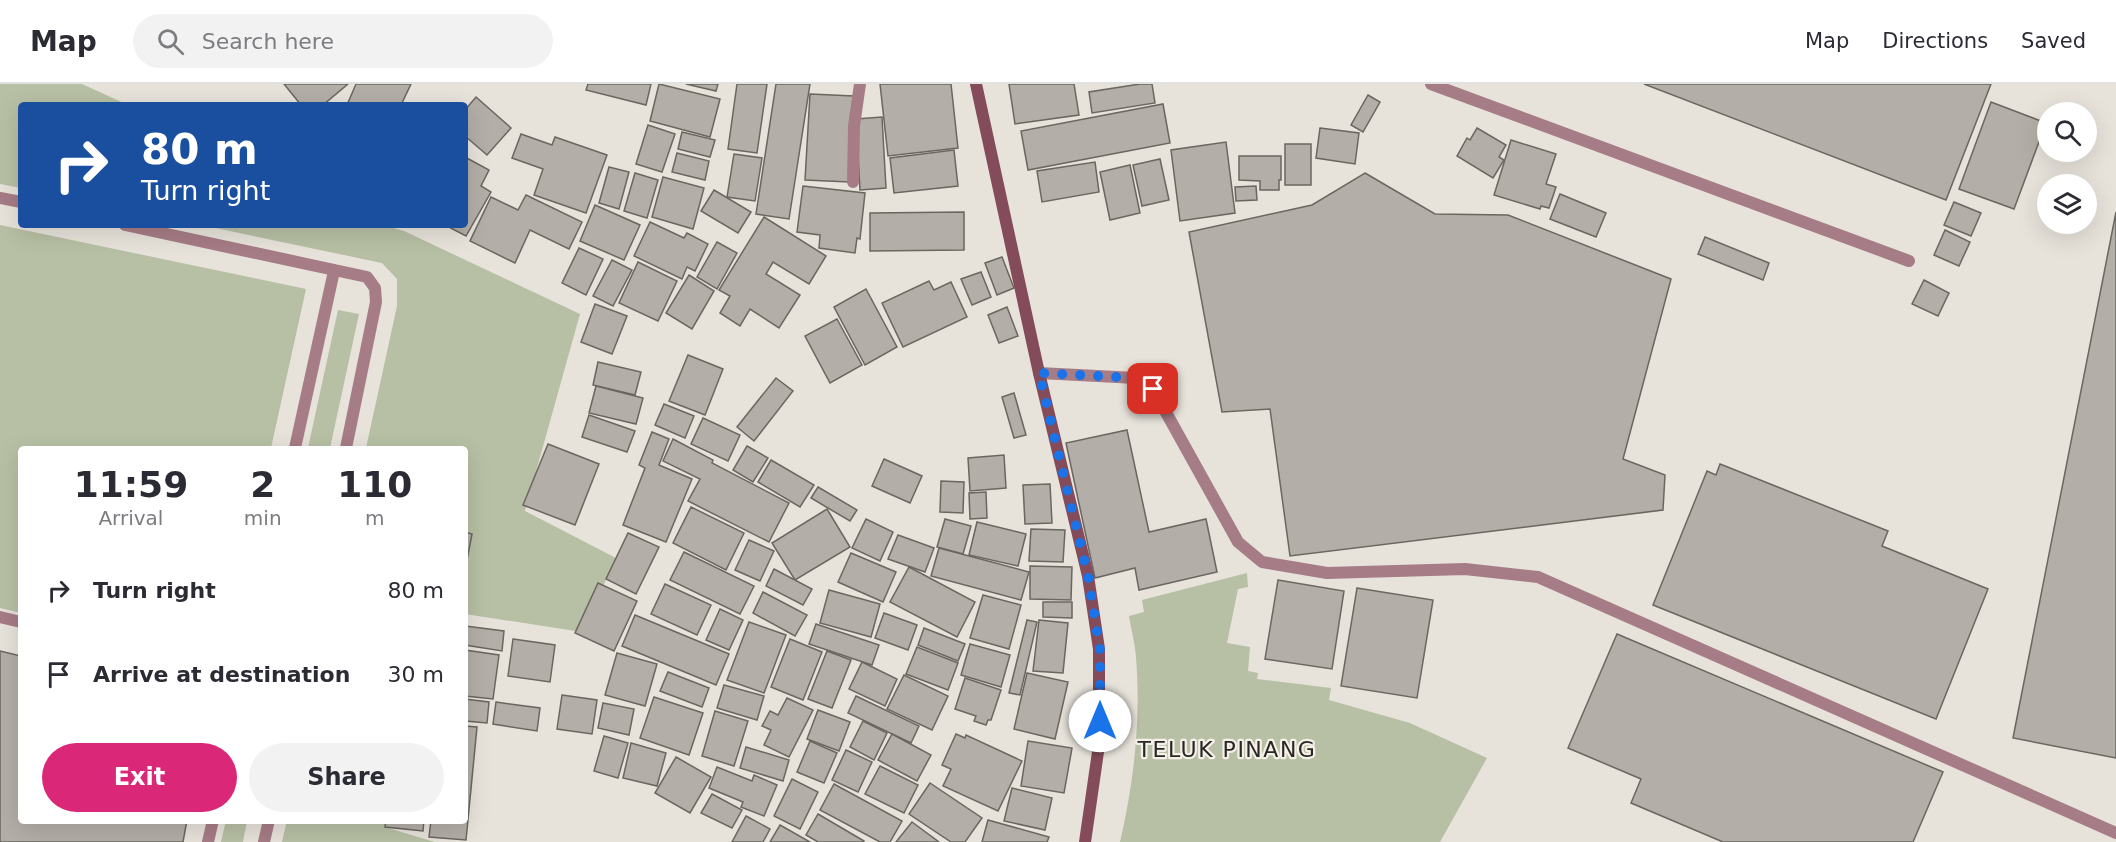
<!DOCTYPE html>
<style>
:root{--surface:#fff;--page:#f2f2f3;--text:#2b2b33;--muted:#7c7c81;--line:#e1e1e2;--accent:#db2777}
body{margin:0;font-family:"DejaVu Sans",sans-serif;background:var(--page);color:var(--text);height:100vh;display:flex;flex-direction:column;font-size:22px;white-space:nowrap}
*{box-sizing:border-box;margin:0}
p{font-size:20px;color:var(--muted)}
.icon{flex:none;width:33px;height:33px;fill:none;stroke:currentColor;stroke-width:2;stroke-linecap:round;stroke-linejoin:round}
.map{position:relative;flex:1;overflow:hidden}
.details{position:absolute;left:18px;top:362px;width:450px;height:378px;display:flex;flex-direction:column;background:var(--surface);border-radius:6px;box-shadow:0 6px 24px #0002}
.details>*{flex:none}
.banner{position:absolute;left:18px;top:18px;width:450px;height:126px;border-radius:6px;box-shadow:0 6px 24px #0002;background:#1a4fa0;color:#fff;overflow:hidden}
.fabs{position:absolute;left:2037px;top:18px;display:grid;gap:12px}
.fabs a{display:grid;place-items:center;width:60px;height:60px;border-radius:50%;background:var(--surface);box-shadow:0 6px 24px #0002;font-size:30px}
.pin{position:absolute;display:grid;place-items:center;width:51px;height:51px;color:#fff;margin:-26px;border-radius:12px;box-shadow:0 3px 9px #0006}
.me{position:absolute;width:66px;margin:-33px;rotate:0deg;stroke-linejoin:round;filter:drop-shadow(0 0 4px #0008)}
.turn{display:flex;align-items:center;gap:21px;height:126px;padding:0 24px;font-size:27px}
.turn .icon{width:78px;height:78px;stroke-width:2.5}
.turn b{display:block;font-size:42px;line-height:51px}
.eta{display:flex;justify-content:space-evenly;align-items:center;height:102px;text-align:center}
.eta b{font-size:36px;font-weight:800;line-height:42px}
.button{display:flex;gap:12px;margin-top:auto;padding:12px 24px}
.button a{flex:1;height:69px;border-radius:36px;background:var(--accent);color:#fff;font-size:24px;font-weight:800;line-height:69px;text-align:center}
.button a+a{background:var(--page);color:var(--text)}
ul{padding:0;list-style:none}
li{display:flex;align-items:center;gap:18px;height:84px;padding:0 24px}
li div{flex:1}
li b{display:block;font-size:22px}
li em{font-style:normal}
header{display:flex;align-items:center;gap:36px;box-sizing:border-box;height:84px;padding:0 30px;background:var(--surface);border-bottom:2px solid var(--line)}
header strong{font-size:28px}
nav{display:flex;gap:33px;margin-inline-start:auto;font-size:21px}
.search{width:420px;height:54px;background:var(--page);display:flex;align-items:center;gap:15px;box-sizing:border-box;padding:0 21px;border-radius:33px;color:var(--muted);font-size:22px}
.map>svg:first-child{display:block}
</style>
<header>
<strong>Map</strong>
<div class="search"><svg class="icon" aria-label="search" viewBox="0 0 24 24"><circle cx="10" cy="10" r="6"/><path d="M15 15l6 6"/></svg>Search here</div>
<nav><a>Map</a><a>Directions</a><a>Saved</a></nav>
</header>
<div class="map">
<svg width="2116" height="758" viewBox="0 0 2116 758">
<rect width="100%" height="100%" fill="#e7e3db"/>
<g fill="#b7bfa4">
<path d="M0,0H82L128,21H21V104L0,100Z"/>
<path d="M0,141L306,205L271,364H21V529L0,524Z"/>
<path d="M201,141H383L404,147L580,230L525,427L616,474L582,548L465,530V364H366L397,222V195L382,179Z"/>
<path d="M338,226L359,230L330,364H308Z"/>
<path d="M1247,489L1248,503L1238,505L1227,559L1250,563L1248,587L1258,589L1257,595L1331,604L1329,616L1410,639L1487,674L1440,758H1120C1134,698 1141,635 1136,573C1135,559 1131,545 1129,532L1144,528L1142,516Z"/>
<path d="M226,736L247,737L243,758H221Z"/>
<path d="M287,736L388,737V744L435,758H282Z"/>
</g>
<g fill="#b3aea7" stroke="#6a6760" stroke-width="1.5">
<path d="M284,0H348L323,21H301Z"/>
<path d="M356,0H411L401,21H347Z"/>
<path d="M588,0H651L646,21L586,6Z"/>
<path d="M659,0L720,15L710,53L650,37Z"/>
<path d="M686,0H718L716,7Z"/>
<path d="M737,0H767L757,69L728,65Z"/>
<path d="M776,0H810L789,135L756,130Z"/>
<path d="M880,0H951L958,64L888,72Z"/>
<path d="M1009,0H1074L1079,31L1015,40Z"/>
<path d="M1140,0H1152L1155,19L1092,29L1089,8Z"/>
<path d="M1644,0H1991L1946,116Z"/>
<path d="M810,10L854,12L849,98L805,96Z"/>
<path d="M1368,11L1380,18L1363,48L1351,41Z"/>
<path d="M476,13L511,44L487,71L465,52V26Z"/>
<path d="M1991,18L2046,39L2014,125L1959,105Z"/>
<path d="M1163,20L1170,59L1028,86L1021,47Z"/>
<path d="M882,33L886,104L860,106L856,35Z"/>
<path d="M648,41L675,50L662,88L636,80Z"/>
<path d="M1320,44L1359,49L1355,80L1316,74Z"/>
<path d="M1477,44L1506,61L1499,73L1504,76L1493,94L1457,72L1467,54L1470,56Z"/>
<path d="M682,48L715,56L710,73L678,65Z"/>
<path d="M521,50L552,61L555,53L607,71L586,129L534,111L543,85L512,74Z"/>
<path d="M1511,56L1556,70L1546,100L1556,103L1549,124L1541,122L1540,125L1494,111Z"/>
<path d="M1226,58L1235,129L1180,137L1171,66Z"/>
<rect x="1285" y="60" width="26" height="41"/>
<path d="M954,66L958,102L894,109L890,74Z"/>
<path d="M677,69L709,77L705,96L672,88Z"/>
<path d="M734,70L762,74L755,117L727,113Z"/>
<path d="M1239,72H1281V96H1279V106H1260V97L1239,96Z"/>
<path d="M465,73L489,86L481,102L491,108L466,152L445,141H465Z"/>
<path d="M1160,75L1169,116L1142,122L1133,81Z"/>
<path d="M1095,78L1099,108L1042,118L1037,87Z"/>
<path d="M1130,81L1140,129L1110,136L1100,88Z"/>
<path d="M609,83L629,88L619,125L599,119Z"/>
<path d="M635,89L658,96L647,134L624,127Z"/>
<path d="M1365,89L1435,130L1508,131L1671,195L1623,375L1665,391L1663,426L1290,472L1270,325L1222,328L1189,148L1312,121Z"/>
<path d="M663,93L704,104L693,145L652,133Z"/>
<path d="M803,102L865,109L860,155L857,154L855,169L819,164L820,151L797,148Z"/>
<path d="M1256,102L1257,116L1236,117L1235,103Z"/>
<path d="M714,106L751,128L738,149L701,127Z"/>
<path d="M1560,110L1606,129L1596,153L1550,135Z"/>
<path d="M526,111L582,138L569,165L530,146L515,179L470,157L491,113L518,126Z"/>
<path d="M1954,118L1981,129L1971,152L1944,141Z"/>
<path d="M595,121L640,141L624,176L580,157Z"/>
<path d="M964,128V166L870,167V129Z"/>
<path d="M2116,128V674L2013,654Z"/>
<path d="M764,133L826,172L809,200L773,178L766,190L800,211L779,244L750,225L740,242L720,229L730,212L719,206Z"/>
<path d="M650,138L684,154L687,149L708,160L695,187L687,183L682,195L634,172Z"/>
<path d="M1945,146L1970,158L1959,182L1934,171Z"/>
<path d="M1705,153L1769,179L1763,196L1698,170Z"/>
<path d="M717,158L737,169L717,205L697,193Z"/>
<path d="M579,164L603,175L586,211L562,199Z"/>
<path d="M1002,173L1014,204L997,211L985,179Z"/>
<path d="M612,176L632,186L613,222L593,212Z"/>
<path d="M638,178L677,197L658,237L619,219Z"/>
<path d="M981,188L991,213L972,221L961,195Z"/>
<path d="M689,191L714,207L692,245L666,229Z"/>
<path d="M1924,196L1949,209L1938,232L1912,220Z"/>
<path d="M929,197L934,206L951,198L967,233L903,263L882,219Z"/>
<path d="M866,205L897,263L865,281L834,223Z"/>
<path d="M595,220L627,232L612,270L581,258Z"/>
<path d="M1007,223L1018,252L999,259L988,231Z"/>
<path d="M837,235L862,281L830,299L805,252Z"/>
<path d="M688,271L723,285L705,331L669,317Z"/>
<path d="M598,278L641,288L635,311L593,301Z"/>
<path d="M776,294L793,307L754,357L737,343Z"/>
<path d="M596,302L643,314L636,340L589,329Z"/>
<path d="M1014,309L1026,351L1014,354L1002,313Z"/>
<path d="M664,320L694,332L685,354L655,341Z"/>
<path d="M589,331L635,347L627,368L582,353Z"/>
<path d="M703,334L740,351L728,377L691,360Z"/>
<path d="M1127,346L1149,448L1206,435L1217,488L1139,506L1135,484L1095,494L1066,359Z"/>
<path d="M652,348L669,355L659,381L692,395L666,458L623,441L645,384L639,381Z"/>
<path d="M673,355L713,376L712,379L789,419L769,458L688,417L700,395L663,377Z"/>
<path d="M548,360L599,380L575,441L523,421Z"/>
<path d="M747,362L768,374L753,398L733,386Z"/>
<path d="M1004,371L1006,404L970,407L968,374Z"/>
<path d="M884,375L922,392L910,419L872,402Z"/>
<path d="M771,376L814,401L800,423L758,398Z"/>
<path d="M1720,380L1888,447L1882,462L1988,505L1936,635L1653,521L1707,387L1716,391Z"/>
<path d="M941,397L964,398L963,429L940,428Z"/>
<path d="M1050,400L1052,439L1025,440L1023,401Z"/>
<path d="M818,403L857,426L850,437L811,414Z"/>
<path d="M986,408L987,434L970,435L969,409Z"/>
<path d="M691,423L744,449L726,486L673,459Z"/>
<path d="M827,425L850,463L795,496L772,459Z"/>
<path d="M866,435L893,448L880,477L852,464Z"/>
<path d="M945,435L971,442L963,470L937,463Z"/>
<path d="M977,438L1026,450L1018,482L969,471Z"/>
<path d="M1031,445L1065,446L1063,478L1029,477Z"/>
<path d="M465,448L472,450L465,486Z"/>
<path d="M628,449L659,463L636,510L606,495Z"/>
<path d="M898,451L934,464L925,488L888,475Z"/>
<path d="M749,456L774,467L760,497L735,486Z"/>
<path d="M939,464L1029,488L1021,516L931,492Z"/>
<path d="M684,468L754,502L740,530L670,496Z"/>
<path d="M851,469L896,488L883,518L838,498Z"/>
<path d="M1030,482L1072,483L1071,516L1030,515Z"/>
<path d="M909,483L975,518L957,553L890,518Z"/>
<path d="M774,485L812,505L803,521L766,502Z"/>
<path d="M1278,496L1344,507L1332,585L1265,575Z"/>
<path d="M598,499L637,517L614,567L575,549Z"/>
<path d="M665,500L711,521L697,551L651,530Z"/>
<path d="M1357,504L1433,516L1417,614L1341,602Z"/>
<path d="M829,506L880,520L871,553L820,539Z"/>
<path d="M763,508L807,531L795,552L753,529Z"/>
<path d="M983,511L1021,521L1009,565L970,554Z"/>
<path d="M1043,518H1072V534L1043,533Z"/>
<path d="M720,525L743,536L729,566L706,556Z"/>
<path d="M884,529L917,541L908,566L875,554Z"/>
<path d="M635,531L729,570L716,601L622,562Z"/>
<path d="M1027,536L1037,538L1020,611L1009,609Z"/>
<path d="M1039,536L1068,539L1063,589L1033,587Z"/>
<path d="M749,538L786,551L764,609L727,596Z"/>
<path d="M816,540L879,561L872,581L809,560Z"/>
<path d="M465,542L504,547L502,567L465,561Z"/>
<path d="M924,544L965,560L958,577L918,561Z"/>
<path d="M1617,550L1943,688L1913,758H1723L1631,719L1641,695L1568,664Z"/>
<path d="M513,555L555,561L550,598L508,592Z"/>
<path d="M790,555L822,568L803,616L771,603Z"/>
<path d="M970,560L1010,571L1001,603L961,591Z"/>
<path d="M917,563L958,579L948,606L906,590Z"/>
<path d="M465,566L499,571L493,615L465,612Z"/>
<path d="M0,567L21,572V736H187L183,758H0Z"/>
<path d="M827,567L851,576L832,624L808,615Z"/>
<path d="M617,569L657,580L645,622L605,611Z"/>
<path d="M862,578L897,595L885,622L849,605Z"/>
<path d="M668,588L709,604L702,623L660,607Z"/>
<path d="M1027,589L1068,598L1055,655L1014,645Z"/>
<path d="M904,591L948,612L932,646L887,625Z"/>
<path d="M965,594L1001,606L991,636H988L986,641L974,637L976,632L955,625Z"/>
<path d="M724,601L764,612L757,636L717,624Z"/>
<path d="M562,611L597,616L592,650L557,645Z"/>
<path d="M856,612L919,642L911,659L848,629Z"/>
<path d="M654,613L703,629L689,671L640,654Z"/>
<path d="M787,614L813,626L789,673L764,661L771,646L762,642L770,627L778,631Z"/>
<path d="M465,615L489,618L487,639L465,637Z"/>
<path d="M496,618L540,624L537,647L493,640Z"/>
<path d="M603,619L634,625L629,651L598,644Z"/>
<path d="M818,626L850,638L839,667L807,655Z"/>
<path d="M715,627L748,637L734,682L702,672Z"/>
<path d="M863,637L887,649L874,676L850,663Z"/>
<path d="M465,642L477,643L466,756L429,753L431,736H465Z"/>
<path d="M892,650L931,671L917,697L878,676Z"/>
<path d="M956,650L965,654L966,651L1022,677L998,727L943,702L951,685L942,681Z"/>
<path d="M604,652L628,659L618,694L594,687Z"/>
<path d="M810,657L837,669L824,699L797,688Z"/>
<path d="M1028,657L1072,664L1064,709L1021,702Z"/>
<path d="M631,659L666,669L657,702L623,694Z"/>
<path d="M746,663L789,676L783,697L740,684Z"/>
<path d="M846,666L872,678L858,708L832,696Z"/>
<path d="M676,673L711,693L690,729L655,709Z"/>
<path d="M880,682L918,701L904,729L865,710Z"/>
<path d="M717,683L752,697L754,691L777,701L764,732L741,723L743,718L709,704Z"/>
<path d="M792,695L818,708L800,745L774,732Z"/>
<path d="M930,699L982,734L965,758H951L909,730Z"/>
<path d="M834,700L902,737L890,758H880L820,726Z"/>
<path d="M1012,704L1052,714L1045,746L1004,737Z"/>
<path d="M712,710L742,726L732,744L701,729Z"/>
<path d="M818,730L864,757L863,758H818L806,751Z"/>
<path d="M746,732L770,745L763,758H732Z"/>
<path d="M386,736H424L423,747L385,743Z"/>
<path d="M988,736L1049,753L1047,758H982Z"/>
<path d="M912,738L939,758H896Z"/>
<path d="M780,741L810,758H770Z"/>
</g>
<g fill="none" stroke-linecap="round" stroke-linejoin="round">
<g stroke="#a67c86" stroke-width="12">
<path d="M1431,0L1909,177"/>
<path d="M853,98L854,42L860,0"/>
<path d="M0,114L21,118"/>
<path d="M125,141L367,193L375,204L376,218L346,364"/>
<path d="M1039,289L1136,294L1153,305L1238,458L1262,478L1327,489L1465,485L1538,493L2116,749"/>
<path d="M295,364L334,187"/>
<path d="M0,533L21,538"/>
<path d="M208,758L213,736"/>
<path d="M264,758L269,736"/>
</g>
<path stroke="#844b5a" stroke-width="12" d="M976,0L1039,289L1088,492L1099,565V661L1085,758"/>
</g>
<g fill="none" stroke-linecap="round" stroke-linejoin="round">
<path stroke="#1a73e8" stroke-width="10" stroke-dasharray="0 18" d="M1100,637V566L1088,492L1039,289L1136,294L1153,305"/>
</g>
<g text-anchor="middle" dominant-baseline="central" stroke-width="4.5" stroke-linejoin="round" paint-order="stroke">
<g font-size="22" letter-spacing="1.5" fill="#292724" stroke="#f4f0e8">
<text x="1227" y="665">TELUK PINANG</text>
</g>
</g>
</svg>
<div class="fabs">
<a><svg class="icon" aria-label="search" viewBox="0 0 24 24"><circle cx="10" cy="10" r="6"/><path d="M15 15l6 6"/></svg></a>
<a><svg class="icon" aria-label="layers" viewBox="0 0 24 24"><path d="M12 4l9 5-9 5-9-5zM3 14l9 5 9-5"/></svg></a>
</div>
<div class="pin" style="left:1153px;top:305px;background:#d93025"><svg class="icon" aria-label="arrive" viewBox="0 0 24 24"><path d="M6 21V4h12l-3 4 3 4H6"/></svg></div>
<svg class="me" style="left:1100px;top:637px" viewBox="-20 -20 40 40"><circle r="19" fill="#fff"/><path d="M0-13L10 11 0 6-10 11z" fill="#1a73e8"/></svg>
<div class="banner">
<div class="turn"><svg class="icon" aria-label="right" viewBox="0 0 24 24"><path d="M7 20v-9h11M14 6l5 5-5 5"/></svg><div><b>80 m</b>Turn right</div></div>
</div>
<section class="details">
<div class="eta">
<div><b>11:59</b><p>Arrival</p></div>
<div><b>2</b><p>min</p></div>
<div><b>110</b><p>m</p></div>
</div>
<ul>
<li><svg class="icon" aria-label="right" viewBox="0 0 24 24"><path d="M7 20v-9h11M14 6l5 5-5 5"/></svg><div><b>Turn right</b></div><em>80 m</em></li>
<li><svg class="icon" aria-label="arrive" viewBox="0 0 24 24"><path d="M6 21V4h12l-3 4 3 4H6"/></svg><div><b>Arrive at destination</b></div><em>30 m</em></li>
</ul>
<div class="button"><a>Exit</a><a>Share</a></div>
</section>
</div>
